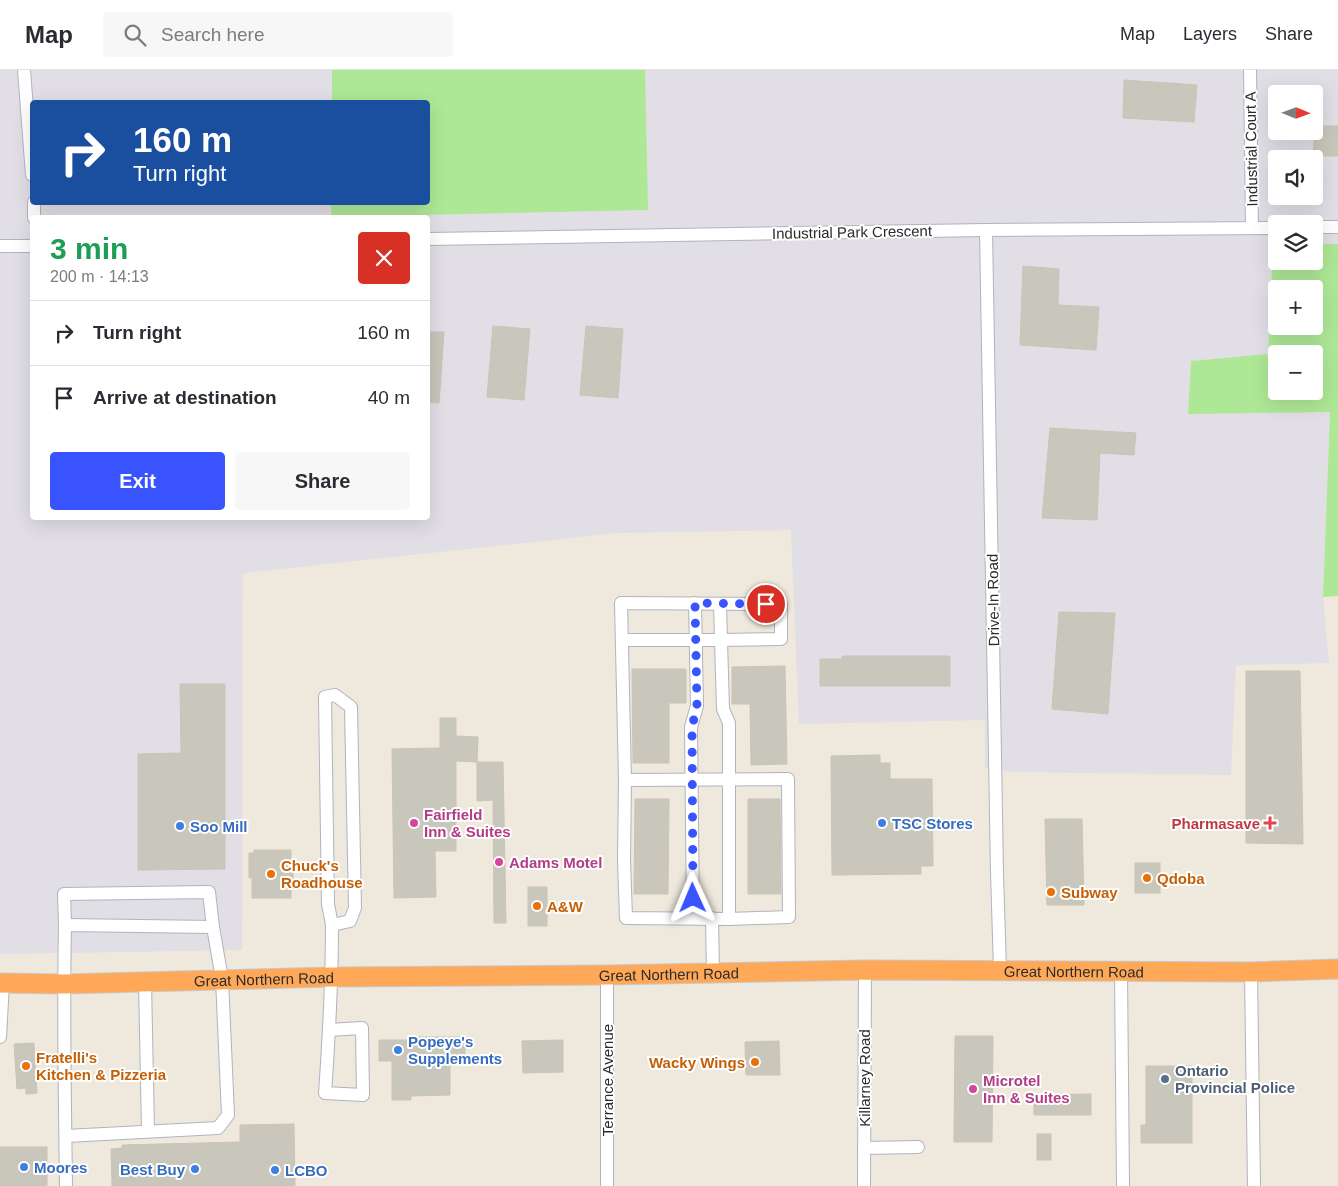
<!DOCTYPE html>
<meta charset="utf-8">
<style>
:root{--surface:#fff;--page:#f7f7f7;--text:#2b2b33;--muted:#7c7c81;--line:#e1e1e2;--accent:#3954ff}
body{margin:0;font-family:Helvetica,sans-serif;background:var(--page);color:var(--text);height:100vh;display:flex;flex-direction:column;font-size:19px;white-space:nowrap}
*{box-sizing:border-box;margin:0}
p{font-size:16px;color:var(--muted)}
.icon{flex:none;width:28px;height:28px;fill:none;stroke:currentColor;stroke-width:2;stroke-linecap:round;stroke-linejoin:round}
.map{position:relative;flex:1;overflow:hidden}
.panel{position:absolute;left:30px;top:145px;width:400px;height:305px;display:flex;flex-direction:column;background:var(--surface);border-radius:5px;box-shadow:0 5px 20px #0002}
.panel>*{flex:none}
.guide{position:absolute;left:30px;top:30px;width:400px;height:105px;border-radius:5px;box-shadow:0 5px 20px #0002;background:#1a4fa0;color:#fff;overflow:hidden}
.needle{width:32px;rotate:91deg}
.buttons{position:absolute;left:1268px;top:15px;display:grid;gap:10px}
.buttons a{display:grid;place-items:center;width:55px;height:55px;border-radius:5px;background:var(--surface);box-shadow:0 5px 20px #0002;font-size:25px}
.pin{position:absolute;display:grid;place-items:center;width:42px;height:42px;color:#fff;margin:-21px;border:2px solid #fff;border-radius:50%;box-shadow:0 1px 5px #0007}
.me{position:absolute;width:55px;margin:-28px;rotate:359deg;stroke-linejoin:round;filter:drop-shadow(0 0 4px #0008)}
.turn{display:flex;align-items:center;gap:18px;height:105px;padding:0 20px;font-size:22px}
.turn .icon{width:65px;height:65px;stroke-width:2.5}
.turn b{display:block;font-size:35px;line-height:42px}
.round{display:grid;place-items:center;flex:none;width:52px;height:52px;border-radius:5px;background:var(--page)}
.summary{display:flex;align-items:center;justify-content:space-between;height:85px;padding:0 20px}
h1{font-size:30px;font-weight:800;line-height:38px;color:#1e9e55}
.action{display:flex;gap:10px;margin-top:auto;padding:10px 20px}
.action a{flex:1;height:58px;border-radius:5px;background:var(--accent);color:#fff;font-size:20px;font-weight:800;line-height:58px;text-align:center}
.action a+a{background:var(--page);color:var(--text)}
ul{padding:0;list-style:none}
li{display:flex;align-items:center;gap:15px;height:65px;padding:0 20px;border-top:1px solid var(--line)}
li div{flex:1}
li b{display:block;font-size:19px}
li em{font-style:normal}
header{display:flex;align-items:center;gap:30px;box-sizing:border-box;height:70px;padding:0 25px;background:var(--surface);border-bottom:1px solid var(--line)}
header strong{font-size:24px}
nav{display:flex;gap:28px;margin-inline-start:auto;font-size:18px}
.search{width:350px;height:45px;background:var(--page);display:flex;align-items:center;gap:12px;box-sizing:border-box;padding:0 18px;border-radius:5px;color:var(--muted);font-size:19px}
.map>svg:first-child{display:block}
</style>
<header>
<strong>Map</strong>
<div class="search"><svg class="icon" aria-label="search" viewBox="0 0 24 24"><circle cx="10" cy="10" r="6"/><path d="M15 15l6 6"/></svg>Search here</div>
<nav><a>Map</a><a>Layers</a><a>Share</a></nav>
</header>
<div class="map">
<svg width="1338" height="1116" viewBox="0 0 1338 1116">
<rect width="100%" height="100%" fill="#eee8dd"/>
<path fill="#e1dee6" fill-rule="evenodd" d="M0,0H1338V174H1314V154H1276V175H1273L1268,285L1191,291L1188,343L1330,341L1323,527L1329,593L1236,595L1231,705L1010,702L985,698V650L799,654L791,460L618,463L243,503L242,880L0,884ZM1276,24H1314V61H1276ZM32,32H428V132H32ZM1276,89H1314V126H1276ZM32,148H428V448H32Z"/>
<g fill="#aee896" fill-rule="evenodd">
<path d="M332,0H645L648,140L331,147V133L428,132V32H332Z"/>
<path d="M1314,174H1338V526L1323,527L1330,342L1188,344L1191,291L1268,284L1273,175H1276V191H1314ZM1276,219H1314V256H1276ZM1276,284H1314V321H1276Z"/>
</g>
<g fill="#c9c6bb" stroke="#cac4b6">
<path d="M1124,10L1197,15L1194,52L1123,48Z"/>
<path d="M1315,56H1338V86H1313Z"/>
<path d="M1023,196L1059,199L1058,235L1099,237L1096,280L1020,275Z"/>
<path d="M493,256L530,259L524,330L487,327Z"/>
<path d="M586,256L623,259L618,328L580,325Z"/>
<path d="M428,262H444L439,333L428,332Z"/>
<path d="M1050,358L1136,363L1134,385L1100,383L1097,450L1042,448Z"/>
<path d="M1059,542L1115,543L1108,644L1052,639Z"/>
<path d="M842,586H950V616H820V589H842Z"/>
<path d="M785,596L787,694L751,695L750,634H732V597Z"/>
<path d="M632,599H686V633H669V693H633Z"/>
<path d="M1246,601H1300L1303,774L1246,773Z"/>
<path d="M180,614H225V799L138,800V684L181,683Z"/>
<path d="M440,648H456V666L478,667L477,692L456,691V781H435L436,827L394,828L392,679L440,678Z"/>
<path d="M880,685V693H890V709H932L933,796H921V804L832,805L831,686Z"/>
<path d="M477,692H503L506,853H494L493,730L477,731Z"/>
<path d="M635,729H669L668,824H634Z"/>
<path d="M748,729H780L781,824H748Z"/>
<path d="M1045,749H1082L1084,835H1047Z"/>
<path d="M254,780H291V799H293V815L291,814V828H252V808H249V783H254Z"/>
<rect x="1135" y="793" width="25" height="30"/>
<rect x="528" y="817" width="19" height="39"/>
<path d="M955,966H993L992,1072H954Z"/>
<path d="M415,967H465V993H450V1025L411,1026V1030H392V991H379V970H415Z"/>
<path d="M563,970V1002L523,1003L522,971Z"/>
<path d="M779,971L780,1005H746L745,972Z"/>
<path d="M34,973L37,1023L26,1024V1018L17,1019L14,974Z"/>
<path d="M1146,996H1192V1073H1141V1055H1146Z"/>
<path d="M1091,1024V1045H1034V1025Z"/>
<path d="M294,1054L295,1116H112L111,1079L122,1078V1075L240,1072V1055Z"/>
<rect x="1037" y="1064" width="14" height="26"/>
<rect x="0" y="1077" width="47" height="39"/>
</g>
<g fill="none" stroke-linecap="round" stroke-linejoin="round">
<defs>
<g id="minor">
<path d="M24,0L32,105"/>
<path d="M1250,0L1252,158"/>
<path d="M34,148V132"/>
<path d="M1314,157H1338"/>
<path d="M986,160L997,803L1000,900"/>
<path d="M428,169L986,160L1276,158"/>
<path d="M0,176H32"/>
<path d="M622,570H721L723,639L729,653V849"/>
<path d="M625,710L788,709L789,847L729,849L626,848L624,790L625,710L621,533L781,534V569L721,570L720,534"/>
<path d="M693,848L691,657L697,636L695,533"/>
<path d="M712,848L713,903"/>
<path d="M65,855L64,824L209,822L213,857"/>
<path d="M1121,901L1123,1116"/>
<path d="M1251,902L1254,1116"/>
<path d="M145,911L148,1061"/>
<path d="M329,960L362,958L363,1025L325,1023C329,967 332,911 332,855L350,851L355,838L351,637L335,625L325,627L328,834L332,855"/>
<path d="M0,967L3,913"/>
<path d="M66,1066L218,1058L228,1045L222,909L213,857L65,855C63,942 65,1029 66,1116"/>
<path d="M864,1078L918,1077"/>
<path d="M607,1116V905"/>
<path d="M864,1116L865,900"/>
</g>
<g id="highway">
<path id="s1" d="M0,913L64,914L332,907L607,905L865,900L1251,902L1338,899"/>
</g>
</defs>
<use href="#minor" stroke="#b1b3c0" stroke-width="14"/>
<use href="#highway" stroke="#c8c8c8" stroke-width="21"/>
<use href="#minor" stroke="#fff" stroke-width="12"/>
<use href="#highway" stroke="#ffa857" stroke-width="19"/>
</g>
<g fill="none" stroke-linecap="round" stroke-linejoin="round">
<path stroke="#3954ff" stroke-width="9" stroke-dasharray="0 16.2" d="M693,828L692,657L697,636L695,533L766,534"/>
</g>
<g fill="#d1479c" stroke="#fff" stroke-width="2">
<circle cx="414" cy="753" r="5"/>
<circle cx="499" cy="792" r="5"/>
<circle cx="973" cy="1019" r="5"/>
</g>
<g fill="#3f7fe0" stroke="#fff" stroke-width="2">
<circle cx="882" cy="753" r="5"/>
<circle cx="180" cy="756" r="5"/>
<circle cx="398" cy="980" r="5"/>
<circle cx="24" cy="1097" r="5"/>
<circle cx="195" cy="1099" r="5"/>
<circle cx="275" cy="1100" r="5"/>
</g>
<path fill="#e0444e" stroke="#fff" stroke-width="2" d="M1267.5 745.5h5v5h5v5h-5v5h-5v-5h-5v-5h5z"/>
<g fill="#e8710a" stroke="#fff" stroke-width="2">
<circle cx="271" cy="804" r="5"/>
<circle cx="1147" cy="808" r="5"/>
<circle cx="1051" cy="822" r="5"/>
<circle cx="537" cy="836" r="5"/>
<circle cx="755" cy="992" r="5"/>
<circle cx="26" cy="996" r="5"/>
</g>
<circle fill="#5c6f8a" stroke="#fff" stroke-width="2" cx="1165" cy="1009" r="5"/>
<g text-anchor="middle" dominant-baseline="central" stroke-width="4" stroke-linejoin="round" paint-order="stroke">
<g font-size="15" fill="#2c2c2c" stroke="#fff">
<text transform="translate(1251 79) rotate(-91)">Industrial Court A</text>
<text transform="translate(852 162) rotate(-1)">Industrial Park Crescent</text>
<text transform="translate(993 530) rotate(-91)">Drive-In Road</text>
<text stroke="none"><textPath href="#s1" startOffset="1074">Great Northern Road</textPath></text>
<text stroke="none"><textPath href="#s1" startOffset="669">Great Northern Road</textPath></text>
<text stroke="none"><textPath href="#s1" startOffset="264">Great Northern Road</textPath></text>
<text transform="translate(864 1008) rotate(-90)">Killarney Road</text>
<text transform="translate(607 1010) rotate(-90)">Terrance Avenue</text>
</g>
<g font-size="15" font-weight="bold" fill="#b23c85" stroke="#fff" text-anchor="start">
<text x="424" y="744">Fairfield<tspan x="424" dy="17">Inn &amp; Suites</tspan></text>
<text x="509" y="792">Adams Motel</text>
<text x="983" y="1010">Microtel<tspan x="983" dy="17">Inn &amp; Suites</tspan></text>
</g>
<g font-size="15" font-weight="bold" fill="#366cbe" stroke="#fff" text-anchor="start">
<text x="892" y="753">TSC Stores</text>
<text x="190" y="756">Soo Mill</text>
<text x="408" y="971">Popeye's<tspan x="408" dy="17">Supplements</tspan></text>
<text x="34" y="1097">Moores</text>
<text x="185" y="1099" text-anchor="end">Best Buy</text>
<text x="285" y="1100">LCBO</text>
</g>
<g font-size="15" font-weight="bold" fill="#be3a42" stroke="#fff" text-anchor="end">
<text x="1260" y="753">Pharmasave</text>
</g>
<g font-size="15" font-weight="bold" fill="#c56008" stroke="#fff" text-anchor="start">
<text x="281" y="795">Chuck's<tspan x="281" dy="17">Roadhouse</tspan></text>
<text x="1157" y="808">Qdoba</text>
<text x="1061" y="822">Subway</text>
<text x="547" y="836">A&amp;W</text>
<text x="36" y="987">Fratelli's<tspan x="36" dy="17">Kitchen &amp; Pizzeria</tspan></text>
<text x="745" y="992" text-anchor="end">Wacky Wings</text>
</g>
<g font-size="15" font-weight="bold" fill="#4e5e75" stroke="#fff" text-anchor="start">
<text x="1175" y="1000">Ontario<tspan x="1175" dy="17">Provincial Police</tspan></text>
</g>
</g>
</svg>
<div class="buttons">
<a><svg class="needle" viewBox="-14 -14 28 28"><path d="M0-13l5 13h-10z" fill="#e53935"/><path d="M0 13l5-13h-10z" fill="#7c7c81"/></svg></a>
<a><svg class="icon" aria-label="sound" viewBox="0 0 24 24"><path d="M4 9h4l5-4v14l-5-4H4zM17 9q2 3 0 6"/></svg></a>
<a><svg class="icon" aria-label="layers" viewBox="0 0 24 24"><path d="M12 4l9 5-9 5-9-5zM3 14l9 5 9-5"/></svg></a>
<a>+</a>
<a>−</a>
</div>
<div class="pin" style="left:766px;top:534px;background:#d93025"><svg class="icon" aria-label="arrive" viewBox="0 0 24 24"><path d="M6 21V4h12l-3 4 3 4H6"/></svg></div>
<svg class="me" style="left:693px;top:828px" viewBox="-20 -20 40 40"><path d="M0-17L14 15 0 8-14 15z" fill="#3954ff" stroke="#fff" stroke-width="4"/></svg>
<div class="guide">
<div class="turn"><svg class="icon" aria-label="right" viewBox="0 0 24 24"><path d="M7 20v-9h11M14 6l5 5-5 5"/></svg><div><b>160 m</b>Turn right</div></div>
</div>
<section class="panel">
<div class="summary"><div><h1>3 min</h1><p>200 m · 14:13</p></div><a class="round" style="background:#d93025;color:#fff"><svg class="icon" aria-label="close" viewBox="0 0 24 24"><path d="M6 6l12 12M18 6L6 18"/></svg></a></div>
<ul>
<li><svg class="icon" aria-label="right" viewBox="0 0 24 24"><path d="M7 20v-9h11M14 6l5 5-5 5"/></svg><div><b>Turn right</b></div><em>160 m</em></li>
<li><svg class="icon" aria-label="arrive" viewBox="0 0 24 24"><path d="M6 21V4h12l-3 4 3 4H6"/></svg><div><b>Arrive at destination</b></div><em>40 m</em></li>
</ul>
<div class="action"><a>Exit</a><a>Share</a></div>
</section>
</div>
